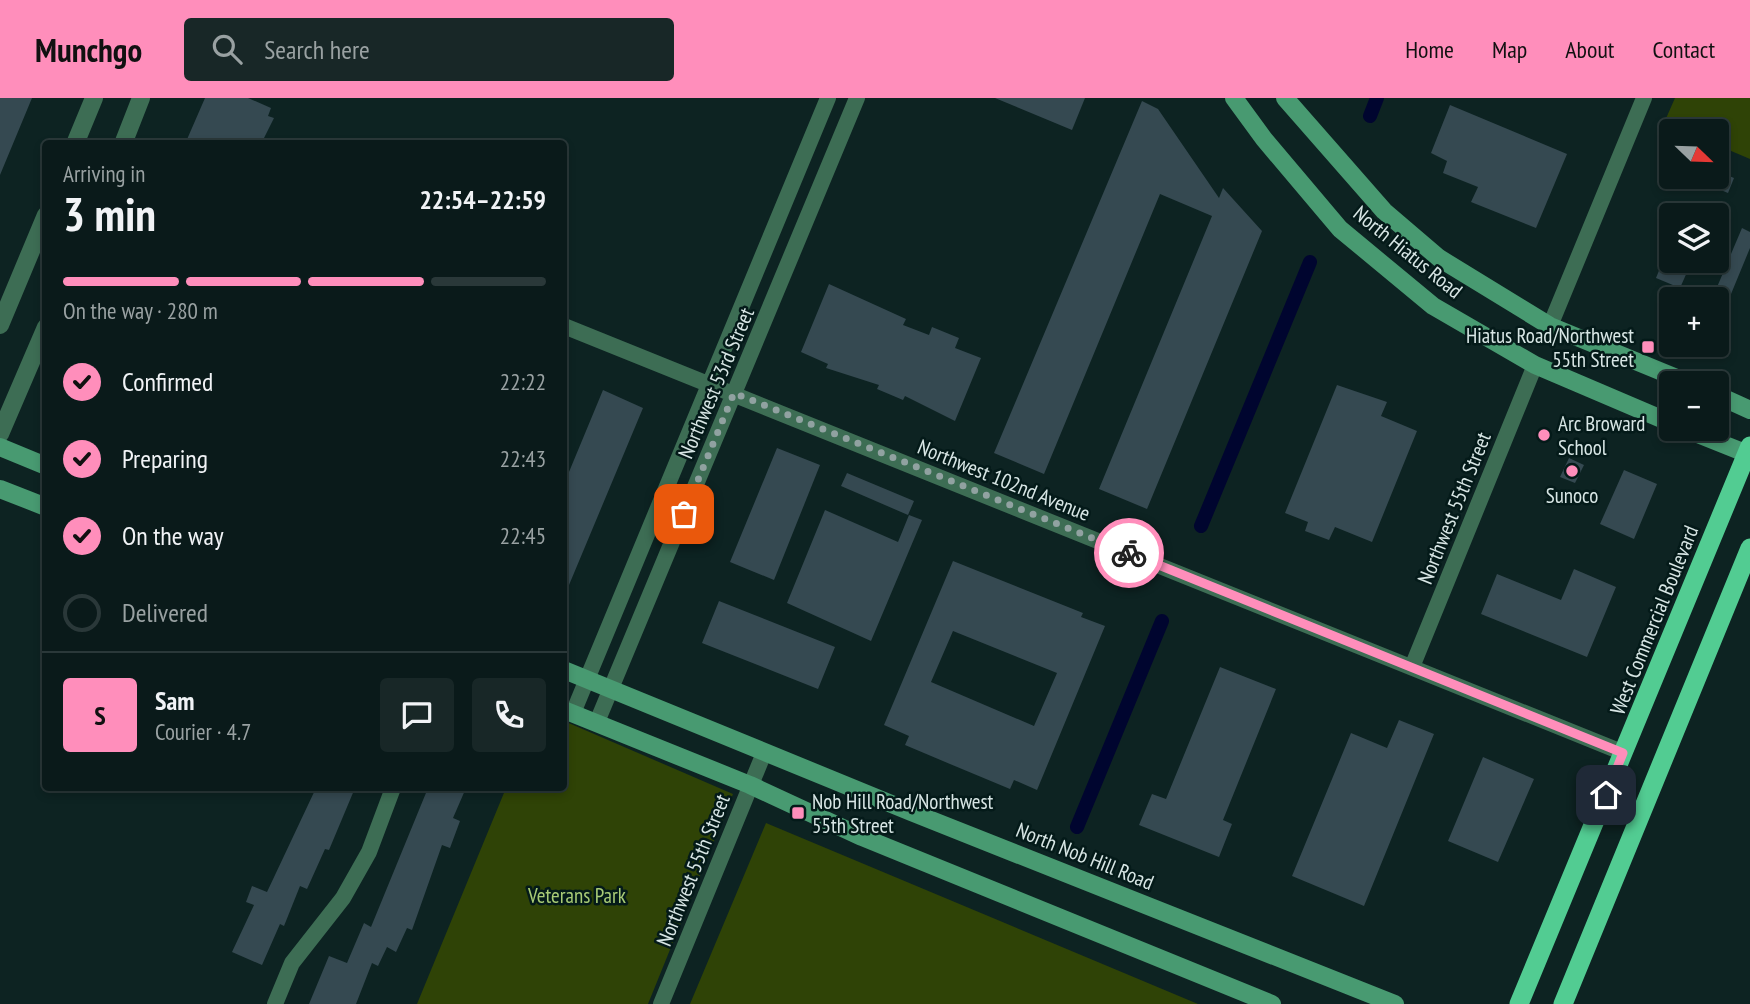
<!DOCTYPE html>
<html lang="en">
<head>
<meta charset="utf-8">
<style>
	body { margin:0; font-family:"PT Sans Narrow",sans-serif; background:#182727; color:#f1f3f6; height:100vh; display:flex; flex-direction:column; font-size:26px; white-space:nowrap }
	* { box-sizing:border-box; margin:0 }
	p { font-size:23px; color:#99a1a2 }
	.icon { flex:none; width:38px; height:38px; fill:none; stroke:currentColor; stroke-width:2; stroke-linecap:round; stroke-linejoin:round }
	.map { position:relative; flex:1; overflow:hidden }
	.sheet { position:absolute; left:42px; top:42px; width:525px; height:651px; display:flex; flex-direction:column; background:#0a1a1a; border-radius:7px; box-shadow:0 4px 10px #0003,0 0 0 2px #2a3839 }
	.sheet>* { flex:none }
	.needle { width:46px; rotate:113deg }
	.controls { position:absolute; left:1659px; top:21px; display:grid; gap:14px }
	.controls a { display:grid; place-items:center; width:70px; height:70px; border-radius:7px; background:#0a1a1a; box-shadow:0 4px 10px #0003,0 0 0 2px #2a3839; font-size:35px }
	.pin { position:absolute; display:grid; place-items:center; width:60px; height:60px; color:#fff; margin:-30px; border-radius:14px; box-shadow:0 4px 10px #0006 }
	.courier { position:absolute; display:grid; place-items:center; width:70px; height:70px; margin:-35px; border:5px solid #ff8ebb; border-radius:50%; background:#fff; color:#222; box-shadow:0 2px 9px #0007 }
	.summary em { font-style:normal; font-weight:800 }
	.summary div { display:flex; flex-direction:column-reverse }
	.summary { display:flex; align-items:center; justify-content:space-between; height:119px; padding:0 21px }
	h1 { font-size:46px; font-weight:800; line-height:52px }
	.bar { display:grid; grid-template-columns:repeat(4,1fr); gap:10px 7px; align-content:center; height:84px; padding:0 21px }
	.bar i { height:9px; border-radius:5px; background:#2a3839 }
	.bar .selected { background:#ff8ebb }
	.bar p { grid-column:span 4 }
	.line { display:flex; align-items:center; gap:18px; padding:0 21px; border-top:2px solid #2a3839 }
	.line div { flex:1 }
	.round { display:grid; place-items:center; flex:none; width:74px; height:74px; border-radius:7px; background:#182727 }
	ol { padding:0 21px; list-style:none }
	li { display:flex; align-items:center; gap:21px; height:77px }
	li p { margin-inline-start:auto }
	li .icon { padding:7px; border-radius:50%; background:#ff8ebb; color:#111; stroke-width:4 }
	li:last-child { color:#99a1a2 }
	li i { width:38px; height:38px; border:4px solid #2a3839; border-radius:50% }
	header { display:flex; align-items:center; gap:42px; box-sizing:border-box; height:98px; padding:0 35px; background:#ff8ebb; color:#111 }
	header strong { font-size:33px }
	nav { display:flex; gap:38px; margin-inline-start:auto; font-size:24px }
	.search { width:490px; height:63px; background:#182727; display:flex; align-items:center; gap:18px; box-sizing:border-box; padding:0 24px; border-radius:7px; color:#99a1a2; font-size:26px }
	.map>svg:first-child { display:block }
	.green { fill:#2f4306 }
	.lines { fill:none; stroke-linecap:round; stroke-linejoin:round }
	.canal { stroke:#00052f; stroke-width:14 }
	.building { fill:#354951; fill-rule:evenodd }
	.minor { stroke:#3d6d54; stroke-width:16 }
	.tertiary { stroke:#3d6d54; stroke-width:18 }
	.secondary { stroke:#489a71; stroke-width:18 }
	.trunk { stroke:#52cc92; stroke-width:19 }
	.done { stroke:#91a2a1; stroke-width:7; stroke-dasharray:0 12.6 }
	.route { stroke:#ff8ebb; stroke-width:9 }
	.poi-dot { fill:#ff8ebb; stroke:#041a19; stroke-width:2.5 }
	.labels { text-anchor:middle; dominant-baseline:central; stroke-width:5; stroke-linejoin:round; paint-order:stroke }
	.street-label { font-size:21px; fill:#d8e6e5; stroke:#041a19 }
	.poi-label { font-size:21px; fill:#d8e6e5; stroke:#041a19; text-anchor:start }
	.park-label { font-size:21px; fill:#a9cc76; stroke:#041a19 }
</style>
</head>
<body>
<header>
<strong>Munchgo</strong>
<div class="search"><svg class="icon" aria-label="search" viewBox="0 0 24 24"><circle cx="10" cy="10" r="6"/><path d="M15 15l6 6"/></svg>Search here</div>
<nav><a>Home</a><a>Map</a><a>About</a><a>Contact</a></nav>
</header>
<div class="map">
<svg width="1750" height="906" viewBox="0 0 1750 906">
	<rect width="100%" height="100%" fill="#0d2322"/>
	<path class="green" d="M1675,0H1750V61L1717,47V33H1684L1664,25Z
		M564,623L733,696L648,906H417L506,690H564Z
		M766,725L1198,906H690Z"/>
	<g class="lines">
		<path class="canal" d="M1370,18L1377,0
			M1201,428L1310,164
			M1077,729L1162,523"/>
	</g>
	<path class="building" d="M0,0H32L0,77Z
		M205,0H248L271,10L268,18L274,20L261,46H185Z
		M995,0H1085L1072,32Z
		M1142,3L1158,11L1219,100L1223,90L1262,133L1147,411L1099,391L1212,118L1160,96L1044,376L994,355Z
		M1450,7L1567,56L1536,130L1471,104L1478,89L1443,75L1447,63L1431,55Z
		M1717,73L1734,80L1728,95L1690,79H1717Z
		M1742,130L1750,134V150L1717,230V201H1712Z
		M1671,143V163H1692L1680,190L1656,180Z
		M829,186L906,221L903,227L929,237L932,229L959,240L955,250L981,260L955,323L905,298L903,302L877,291L879,287L826,270L828,266L801,254Z
		M1337,287L1387,304L1381,318L1417,333L1372,444L1335,429L1329,442L1305,433L1308,424L1285,415Z
		M603,292L643,310L564,499V386Z
		M777,350L820,367L774,482L730,464Z
		M1569,360L1584,367L1575,385L1560,379Z
		M1624,372L1657,386L1634,441L1600,426Z
		M847,375L914,403L908,417L841,388Z
		M825,412L898,444L909,417L922,422L871,543L787,505Z
		M953,463L1083,515L1081,519L1105,528L1037,692L1014,682L1010,691L950,666L905,647L909,638L884,627ZM953,533L1057,575L1034,628L931,584Z
		M1574,471L1616,489L1587,559L1481,516L1497,476L1561,502Z
		M719,503L835,549L818,591L702,545Z
		M1220,569L1276,591L1223,722L1232,726L1219,759L1139,727L1152,696L1166,701Z
		M1399,622L1434,636L1364,808L1292,778L1351,635L1387,650Z
		M1483,659L1534,681L1498,764L1448,743Z
		M316,690H355L329,752L325,751L307,791L300,788L284,828L280,826L262,867L232,854L254,807L246,804L252,788L267,794Z
		M428,690H466L453,720L460,723L450,750L442,747L412,832L407,830L396,854L387,849L378,868L372,865L356,906H309L329,858L347,865L364,825L371,829Z"/>
	<g class="lines">
		<path class="minor" d="M564,228L1624,655
			M1550,228L1644,0
			M1412,569L1535,267
			M573,615L828,0
			M597,624L857,0
			M275,906L292,865L343,800L369,754L393,690
			M661,906L764,655"/>
		<path class="tertiary" d="M75,46L94,0
			M123,46L141,0
			M0,227L46,117
			M0,336L46,229"/>
		<path class="secondary" d="M1234,0L1264,41L1340,131L1433,208L1535,267L1671,325
			M1285,0L1384,113L1439,160L1550,228L1689,285
			M1717,297L1750,312
			M1685,331L1750,357
			M0,349L46,368
			M0,391L46,409
			M564,572L911,714L1395,906
			M564,612L750,687L862,739L1272,906"/>
		<path class="trunk" d="M1519,906L1750,348
			M1563,906L1750,450"/>
	</g>
	<g class="lines">
		<path class="done" d="M684,416L734,295L1129,455"/>
		<path class="route" d="M1129,455L1623,655L1606,697"/>
	</g>
	<g class="poi-dot">
		<rect x="1641" y="242" width="14" height="14" rx="3.5"/>
		<circle cx="1544" cy="337" r="7"/>
		<circle cx="1572" cy="373" r="7"/>
		<rect x="791" y="708" width="14" height="14" rx="3.5"/>
	</g>
	<g class="labels">
		<g class="street-label">
			<text transform="translate(1408 154) rotate(39)">North Hiatus Road</text>
			<text transform="translate(716 285) rotate(-67)">Northwest 53rd Street</text>
			<text transform="translate(1004 382) rotate(22)">Northwest 102nd Avenue</text>
			<text transform="translate(1454 410) rotate(-68)">Northwest 55th Street</text>
			<text transform="translate(1654 522) rotate(-68)">West Commercial Boulevard</text>
			<text transform="translate(1085 758) rotate(22)">North Nob Hill Road</text>
			<text transform="translate(693 772) rotate(-68)">Northwest 55th Street</text>
		</g>
		<g class="poi-label">
			<text x="1634" y="237" text-anchor="end">Hiatus Road/Northwest<tspan x="1634" dy="24">55th Street</tspan></text>
			<text x="1558" y="325">Arc Broward<tspan x="1558" dy="24">School</tspan></text>
			<text x="1572" y="397" text-anchor="middle">Sunoco</text>
			<text x="812" y="703">Nob Hill Road/Northwest<tspan x="812" dy="24">55th Street</tspan></text>
		</g>
		<g class="park-label">
			<text x="577" y="797">Veterans Park</text>
		</g>
	</g>
</svg>
<div class="controls">
<a><svg class="needle" viewBox="-14 -14 28 28"><path d="M0-13l5 13h-10z" fill="#e53935"/><path d="M0 13l5-13h-10z" fill="#99a1a2"/></svg></a>
<a><svg class="icon" aria-label="layers" viewBox="0 0 24 24"><path d="M12 4l9 5-9 5-9-5zM3 14l9 5 9-5"/></svg></a>
<a>+</a>
<a>−</a>
</div>
<div class="pin" style="left:684px;top:416px;background:#ea580c"><svg class="icon" aria-label="bag" viewBox="0 0 24 24"><path d="M5 8h14l-1 12H6zM9 8a3 3 0 0 1 6 0"/></svg></div>
<div class="pin" style="left:1606px;top:697px;background:#1f2937"><svg class="icon" aria-label="home" viewBox="0 0 24 24"><path d="M3 11l9-7 9 7M6 9v11h12V9"/></svg></div>
<div class="courier" style="left:1129px;top:455px"><svg class="icon" aria-label="bike" viewBox="0 0 24 24"><circle cx="6" cy="16" r="4"/><circle cx="18" cy="16" r="4"/><path d="M6 16l4-8h5l3 8M10 8l3 8H6M13 5h3"/></svg></div>
<section class="sheet">
<div class="summary"><div><h1>3 min</h1><p>Arriving in</p></div><em>22:54–22:59</em></div>
<div class="bar"><i class="selected"></i><i class="selected"></i><i class="selected"></i><i></i><p>On the way · 280 m</p></div>
<ol>
<li><svg class="icon" aria-label="check" viewBox="0 0 24 24"><path d="M5 12l5 5 9-10"/></svg>Confirmed<p>22:22</p></li>
<li><svg class="icon" aria-label="check" viewBox="0 0 24 24"><path d="M5 12l5 5 9-10"/></svg>Preparing<p>22:43</p></li>
<li><svg class="icon" aria-label="check" viewBox="0 0 24 24"><path d="M5 12l5 5 9-10"/></svg>On the way<p>22:45</p></li>
<li><i></i>Delivered</li>
</ol>
<div class="line" style="height:126px"><b class="round" style="background:#ff8ebb;color:#111">S</b><div><b>Sam</b><p>Courier · 4.7</p></div><a class="round"><svg class="icon" aria-label="chat" viewBox="0 0 24 24"><path d="M4 5h16v11H9l-5 4z"/></svg></a><a class="round"><svg class="icon" aria-label="phone" viewBox="0 0 24 24"><path d="M5 4h4l2 5-3 2q2 4 5 5l2-3 5 2v4C11 20 4 13 5 4z"/></svg></a></div>
</section>
</div>
</body>
</html>
